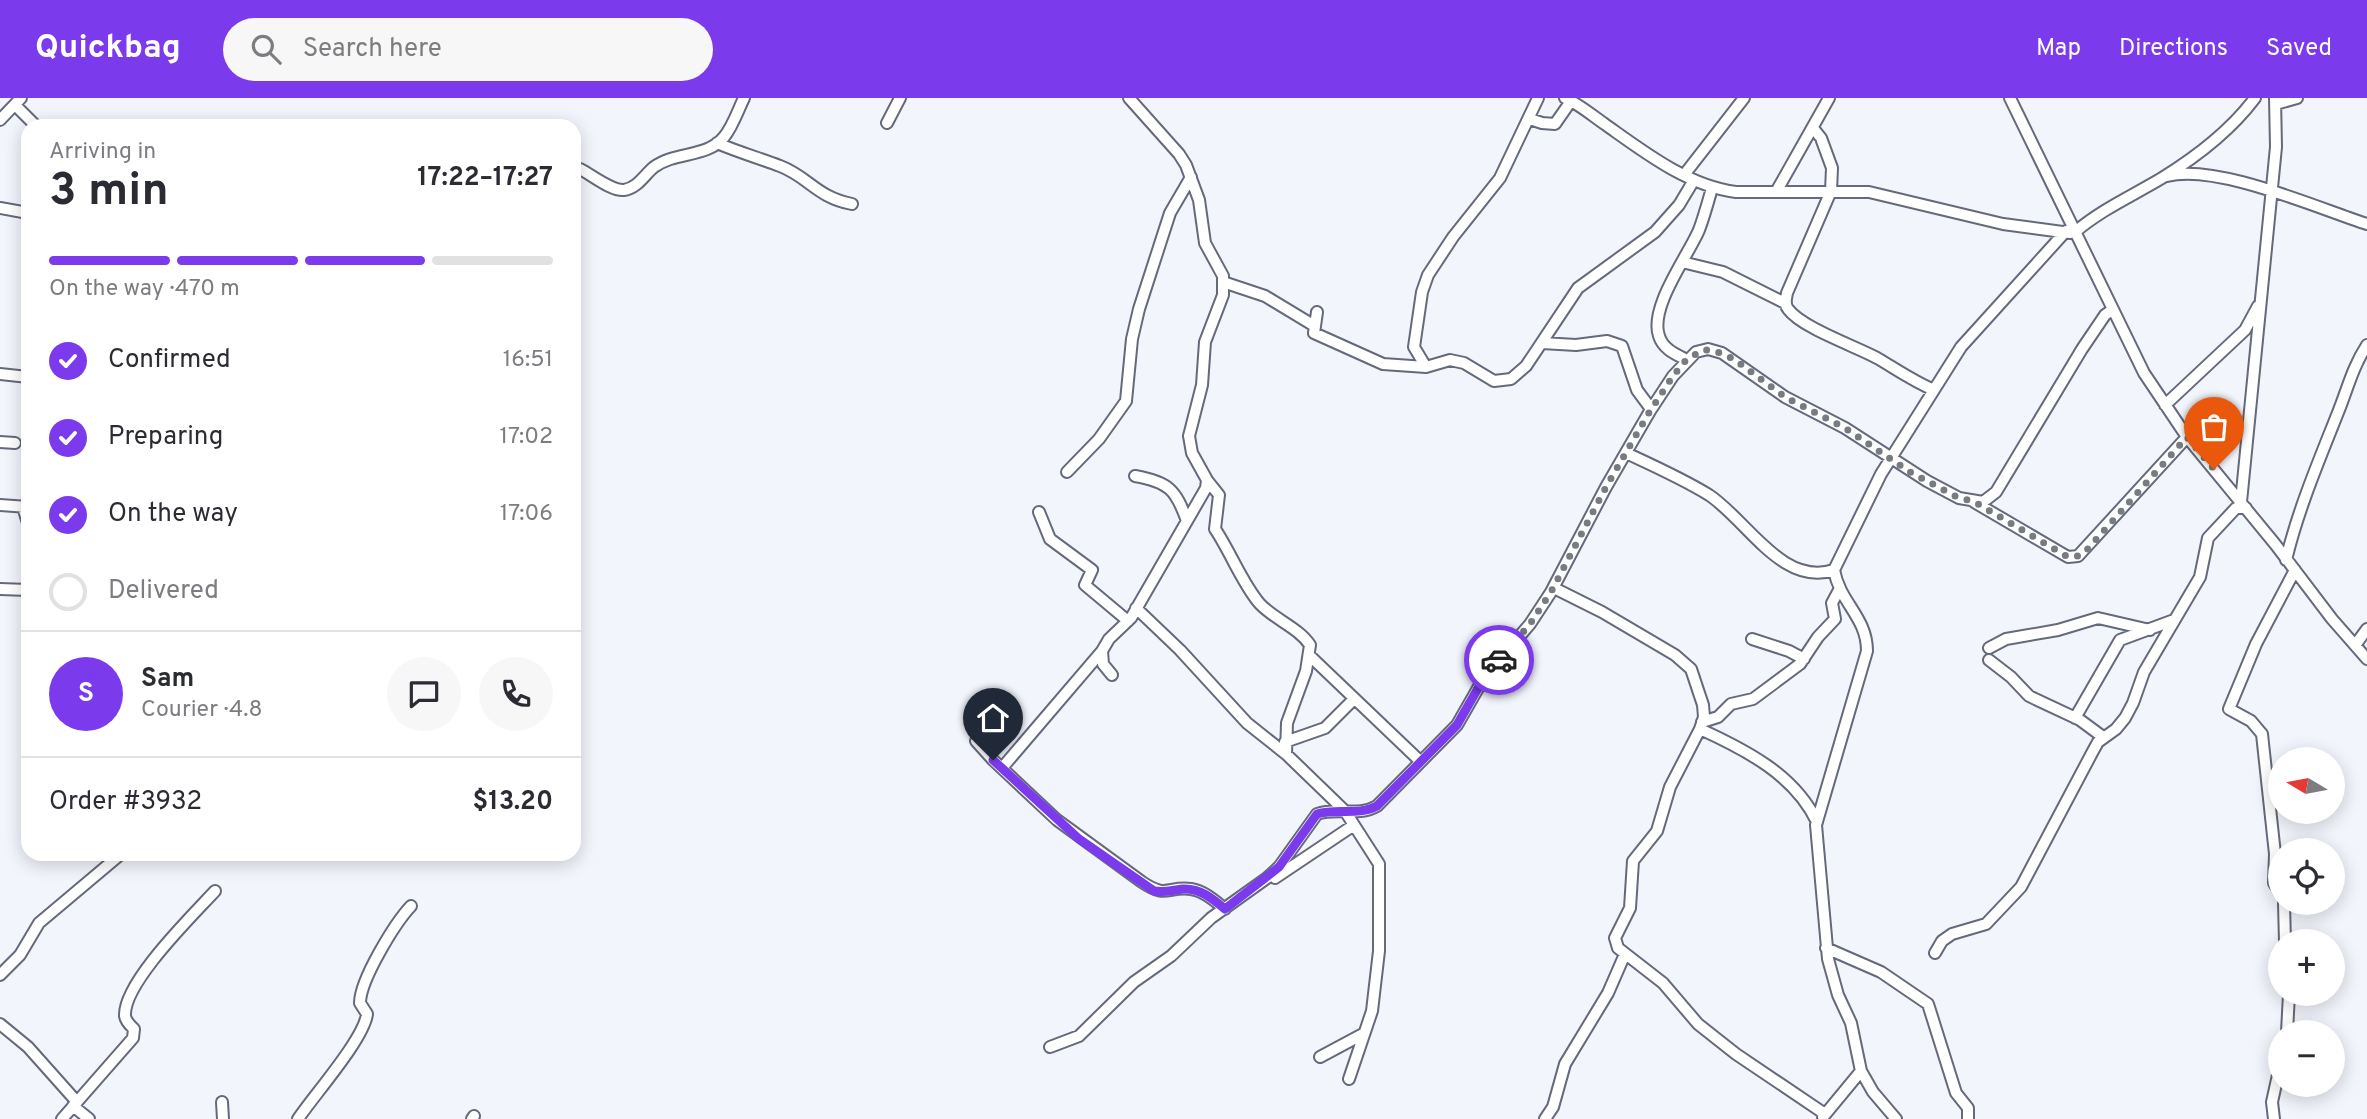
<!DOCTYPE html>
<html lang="en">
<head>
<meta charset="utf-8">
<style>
	body { margin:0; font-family:Overpass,sans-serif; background:#f7f7f7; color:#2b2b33; height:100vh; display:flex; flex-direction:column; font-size:26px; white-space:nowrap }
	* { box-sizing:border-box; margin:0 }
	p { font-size:23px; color:#7c7c81 }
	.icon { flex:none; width:38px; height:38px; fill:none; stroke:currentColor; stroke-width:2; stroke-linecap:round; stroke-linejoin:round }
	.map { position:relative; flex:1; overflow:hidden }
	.panel { position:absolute; left:21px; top:21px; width:560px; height:742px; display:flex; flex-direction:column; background:#fff; border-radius:21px; box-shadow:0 4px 18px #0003 }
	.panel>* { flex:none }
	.needle { width:46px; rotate:280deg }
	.controls { position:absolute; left:2268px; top:649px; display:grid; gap:14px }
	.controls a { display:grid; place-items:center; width:77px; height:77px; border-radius:50%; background:#fff; box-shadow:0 4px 18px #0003; font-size:35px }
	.pin { position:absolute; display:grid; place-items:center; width:60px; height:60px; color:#fff; margin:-72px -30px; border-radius:50% 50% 50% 0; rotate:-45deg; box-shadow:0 0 7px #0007 }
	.pin .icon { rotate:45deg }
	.courier { position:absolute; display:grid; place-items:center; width:70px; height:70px; margin:-35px; border:5px solid #7c3aed; border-radius:50%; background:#fff; color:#222; box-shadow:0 2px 9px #0007 }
	.summary em { font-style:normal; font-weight:700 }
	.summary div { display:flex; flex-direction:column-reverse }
	.summary { display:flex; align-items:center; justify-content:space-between; height:119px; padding:0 28px }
	h1 { font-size:46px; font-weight:700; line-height:52px }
	.bar { display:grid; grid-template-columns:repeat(4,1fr); gap:10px 7px; align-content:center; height:84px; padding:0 28px }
	.bar i { height:9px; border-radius:5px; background:#e1e1e2 }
	.bar .current { background:#7c3aed }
	.bar p { grid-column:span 4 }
	.line { display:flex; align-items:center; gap:18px; padding:0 28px; border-top:2px solid #e1e1e2 }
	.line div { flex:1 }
	.round { display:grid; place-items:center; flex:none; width:74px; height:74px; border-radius:37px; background:#f7f7f7 }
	ol { padding:0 28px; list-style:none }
	li { display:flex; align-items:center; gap:21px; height:77px }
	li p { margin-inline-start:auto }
	li .icon { padding:7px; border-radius:50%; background:#7c3aed; color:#fff; stroke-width:4 }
	li:last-child { color:#7c7c81 }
	li i { width:38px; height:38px; border:4px solid #e1e1e2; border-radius:50% }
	header { display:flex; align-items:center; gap:42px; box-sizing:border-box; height:98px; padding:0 35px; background:#7c3aed; color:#fff }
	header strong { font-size:33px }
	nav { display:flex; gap:38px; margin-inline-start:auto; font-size:24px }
	.search { width:490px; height:63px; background:#f7f7f7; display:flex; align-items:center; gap:18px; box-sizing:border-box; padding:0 24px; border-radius:38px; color:#7c7c81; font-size:26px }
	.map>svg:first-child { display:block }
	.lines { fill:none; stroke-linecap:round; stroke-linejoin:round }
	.minor-casing { stroke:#64697b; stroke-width:14 }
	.minor { stroke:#fff; stroke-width:10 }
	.done { stroke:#797b83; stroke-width:7; stroke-dasharray:0 12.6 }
	.route { stroke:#7c3aed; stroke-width:9 }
</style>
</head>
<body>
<header>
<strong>Quickbag</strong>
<div class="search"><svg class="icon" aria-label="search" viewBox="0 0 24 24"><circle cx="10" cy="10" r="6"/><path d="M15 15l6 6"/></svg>Search here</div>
<nav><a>Map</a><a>Directions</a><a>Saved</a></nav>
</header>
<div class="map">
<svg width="2367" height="1021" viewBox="0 0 2367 1021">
	<rect width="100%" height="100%" fill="#f3f5fd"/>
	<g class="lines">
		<defs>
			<path id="minor" d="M1565,0C1579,6 1593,18 1606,27C1644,54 1688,88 1736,94H1869L2003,126L2070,135
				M2010,0L2144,275L2187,339L2275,446L2332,521L2367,561
				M2276,6L2297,0
				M15,7L36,28
				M1530,21L1542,25L1555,26L1571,3
				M0,22L21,0
				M887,25L900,0
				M1813,30L1821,40L1832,70L1831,93L1787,195C1786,201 1784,206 1788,211C1802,230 1855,248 1877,260C1896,271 1913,283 1934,292
				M717,45C738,54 759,60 780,68C809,79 816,99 852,106
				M580,71C592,77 611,93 624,92C638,90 645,76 654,69C676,53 707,60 724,39C733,28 738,12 744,0
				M1684,77L1744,0
				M2167,78C2216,65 2317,110 2367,126
				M1776,94L1829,0
				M0,110L28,115
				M2075,134C2102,111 2132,98 2162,80C2196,59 2231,32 2255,0
				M1682,164L1723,174L1785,205
				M1223,184L1265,198L1313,227
				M1317,214L1314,235L1383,266L1426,269L1450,262L1464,265L1494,283L1511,281L1526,268L1578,190L1655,134L1679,107L1694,82
				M1542,245L1576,247L1607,243L1622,248L1637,292L1651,311
				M1687,262C1675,256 1663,251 1659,238C1649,209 1688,158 1699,132C1704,119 1708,104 1712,90
				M1426,269L1414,249L1422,194L1428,177L1453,139L1500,80L1538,0
				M0,276L28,279
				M2165,307L2245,232L2258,208
				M0,344L15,345
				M1626,355C1654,368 1683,381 1709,397C1747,422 1782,489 1834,472
				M1067,374L1099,341L1126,303L1132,241L1139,211L1170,115L1191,79
				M1135,378C1169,384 1176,392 1187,423
				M1207,382L1219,397L1215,431C1230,453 1243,487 1260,506C1274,521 1299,530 1310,547L1306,573L1287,625L1286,656
				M1974,404L2068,459L2078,458L2187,339
				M2241,404L2276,49L2275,0
				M0,407L28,409
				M23,409L28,425
				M1039,414L1050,441L1092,472L1085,487L1128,523
				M2286,462C2298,412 2318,365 2337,317C2347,293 2352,270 2367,247
				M1554,490L1602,514L1675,557L1691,571L1703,607L1704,619L1700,631L1670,689L1657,733L1633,763L1630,810L1615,840L1618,850L1663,885L1698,926L1736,956L1825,1016
				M0,491L28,492
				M1136,510L1180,552L1247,625L1286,656L1345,713L1379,766V853L1372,913L1349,981
				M1752,541L1789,553L1804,561
				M2356,546L2367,531
				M1989,550L2006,541L2058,532L2098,520L2150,532
				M1310,558L1420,663
				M1989,562L2011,579L2029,598L2080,622L2103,639
				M1112,577L1103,566L1102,553L1109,541L1131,520L1206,390L1207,382L1192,355L1189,338L1202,287L1205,244L1223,197V178L1205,145L1199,102L1186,67L1179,56L1129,0
				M2075,620L2120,542L2174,522
				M1702,624L1718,619L1731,606L1753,601L1800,566L1818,539L1835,521L1832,505L1839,492
				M1700,631C1746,652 1795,677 1817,724
				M976,643L993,662L1057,722L1142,784C1167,801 1167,788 1191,791C1204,793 1215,803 1225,811
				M1285,644L1325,630L1354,601
				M1002,670L1102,553
				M1275,780L1354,727
				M2280,795L2274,785L2275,756L2262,636L2251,623L2229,611L2256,546L2295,472
				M2284,805L2285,844
				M1826,850L1881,874L1928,906L1956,995L1968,1010V1021
				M1935,855L1942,843L1952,836L1986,826L2021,789L2093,653L2098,644L2116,631L2125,620L2133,605L2144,574L2200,479L2208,440L2236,410H2246
				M0,877L20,857L39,825L121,756
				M0,926L28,949L77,1004
				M2287,934L2289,896
				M1050,949L1079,938L1134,884L1171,858L1211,820L1267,780L1279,769L1317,716C1337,709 1358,719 1377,708L1457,627L1485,578L1530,526L1551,494L1606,389L1650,313L1673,278L1696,254L1708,251L1722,255L1785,299L1845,330L1927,383L1959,400L1983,404L1996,394L2082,251L2105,217L2112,212
				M1320,959L1363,936
				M222,1004L223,1021
				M73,1008L89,1021
				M1823,1019L1861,973
				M62,1021L133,940L134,931C130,927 126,924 125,918C123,885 193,817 215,793
				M298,1021C314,997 364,941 367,916L360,905C360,882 395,825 411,808
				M472,1021L474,1018
				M1545,1021L1553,1009L1565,966L1608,895L1625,856
				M1896,1021L1873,994L1861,973L1851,925L1838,897L1828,861L1816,727L1867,553C1867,519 1840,505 1834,472L1881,376L1961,249L2066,133
				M2274,1021L2272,1004L2280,968"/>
		</defs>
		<use href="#minor" class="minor-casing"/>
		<use href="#minor" class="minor"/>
	</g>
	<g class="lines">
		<path class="done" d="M1499,562L1530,526L1551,494L1606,389L1650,313L1673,278L1686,262L1703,252H1713L1734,261L1785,299L1845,330L1910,374L1959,400L1973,403L2068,459L2078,458L2085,454L2187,339L2214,371"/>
		<path class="route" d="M993,662L1079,741L1154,793C1165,795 1173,792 1183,791C1200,790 1213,801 1225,811L1279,769L1317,716C1337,710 1358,718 1377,708L1457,627L1485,578L1499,562"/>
	</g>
</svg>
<div class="controls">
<a><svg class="needle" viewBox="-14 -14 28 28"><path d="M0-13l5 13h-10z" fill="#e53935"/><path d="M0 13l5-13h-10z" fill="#7c7c81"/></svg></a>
<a><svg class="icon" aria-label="locate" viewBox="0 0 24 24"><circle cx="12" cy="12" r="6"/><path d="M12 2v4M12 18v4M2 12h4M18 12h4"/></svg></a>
<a>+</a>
<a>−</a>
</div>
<div class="pin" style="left:2214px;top:371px;background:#ea580c"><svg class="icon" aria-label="bag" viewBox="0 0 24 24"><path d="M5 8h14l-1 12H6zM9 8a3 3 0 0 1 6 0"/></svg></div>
<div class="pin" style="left:993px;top:662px;background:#1f2937"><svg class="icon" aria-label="home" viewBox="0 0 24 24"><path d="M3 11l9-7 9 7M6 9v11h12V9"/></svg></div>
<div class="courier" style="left:1499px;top:562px"><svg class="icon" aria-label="car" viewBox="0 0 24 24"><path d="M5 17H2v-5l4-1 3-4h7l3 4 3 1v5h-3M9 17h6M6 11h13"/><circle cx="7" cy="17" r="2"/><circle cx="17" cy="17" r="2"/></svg></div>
<section class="panel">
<div class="summary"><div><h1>3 min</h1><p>Arriving in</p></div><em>17:22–17:27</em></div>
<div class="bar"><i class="current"></i><i class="current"></i><i class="current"></i><i></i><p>On the way · 470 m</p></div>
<ol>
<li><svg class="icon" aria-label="check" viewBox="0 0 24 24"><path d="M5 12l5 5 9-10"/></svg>Confirmed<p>16:51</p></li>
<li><svg class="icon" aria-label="check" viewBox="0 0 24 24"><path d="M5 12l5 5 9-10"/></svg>Preparing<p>17:02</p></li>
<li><svg class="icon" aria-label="check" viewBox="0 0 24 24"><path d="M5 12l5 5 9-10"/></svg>On the way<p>17:06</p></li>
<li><i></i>Delivered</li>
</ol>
<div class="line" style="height:126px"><b class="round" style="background:#7c3aed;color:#fff">S</b><div><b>Sam</b><p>Courier · 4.8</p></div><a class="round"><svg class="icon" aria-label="chat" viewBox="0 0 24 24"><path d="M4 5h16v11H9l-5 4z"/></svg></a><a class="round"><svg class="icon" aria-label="phone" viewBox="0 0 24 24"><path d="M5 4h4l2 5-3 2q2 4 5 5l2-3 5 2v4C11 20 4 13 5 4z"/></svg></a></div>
<div class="line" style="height:91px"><div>Order #3932</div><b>$13.20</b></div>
</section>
</div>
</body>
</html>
